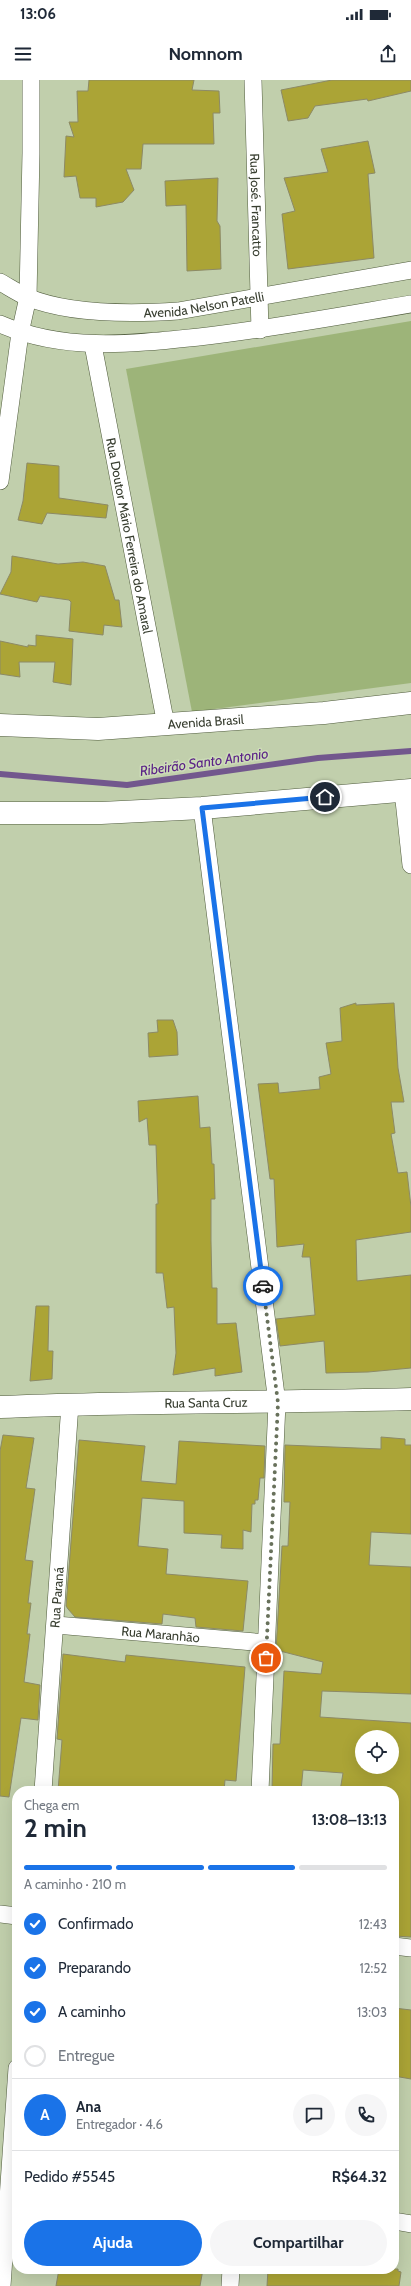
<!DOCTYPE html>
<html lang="pt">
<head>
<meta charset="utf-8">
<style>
	body { margin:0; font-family:Cabin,sans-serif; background:#f6f6f7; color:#1f2937; height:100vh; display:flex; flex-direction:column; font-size:15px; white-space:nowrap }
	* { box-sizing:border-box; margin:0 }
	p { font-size:13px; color:#747a83 }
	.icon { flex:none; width:22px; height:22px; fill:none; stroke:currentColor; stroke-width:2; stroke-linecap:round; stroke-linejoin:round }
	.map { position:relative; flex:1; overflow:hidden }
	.details { position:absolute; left:12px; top:1706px; width:387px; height:488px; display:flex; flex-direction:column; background:#fff; border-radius:16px; box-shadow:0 4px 16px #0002 }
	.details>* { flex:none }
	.fabs { position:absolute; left:355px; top:1650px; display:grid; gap:8px }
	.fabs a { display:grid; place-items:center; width:44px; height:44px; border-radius:50%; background:#fff; box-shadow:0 4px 16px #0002; font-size:20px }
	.pin { position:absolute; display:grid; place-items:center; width:34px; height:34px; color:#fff; margin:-17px; border:2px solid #fff; border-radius:50%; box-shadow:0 1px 4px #0007 }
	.courier { position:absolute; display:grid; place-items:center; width:40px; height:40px; margin:-20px; border:3px solid #1a73e8; border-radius:50%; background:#fff; color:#222; box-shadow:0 1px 5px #0007 }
	.summary em { font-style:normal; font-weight:700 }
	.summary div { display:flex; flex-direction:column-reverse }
	.summary { display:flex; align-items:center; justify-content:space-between; height:68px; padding:0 12px }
	h1 { font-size:26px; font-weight:700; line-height:30px }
	.bar { display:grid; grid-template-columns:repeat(4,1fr); gap:6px 4px; align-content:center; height:48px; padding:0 12px }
	.bar i { height:5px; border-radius:3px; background:#e0e1e3 }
	.bar .selected { background:#1a73e8 }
	.bar p { grid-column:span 4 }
	.line { display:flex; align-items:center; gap:10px; padding:0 12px; border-top:1px solid #e0e1e3 }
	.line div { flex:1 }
	.round { display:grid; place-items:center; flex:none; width:42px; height:42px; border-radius:21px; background:#f6f6f7 }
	ol { padding:0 12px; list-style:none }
	li { display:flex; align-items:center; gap:12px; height:44px }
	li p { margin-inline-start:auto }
	li .icon { padding:4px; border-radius:50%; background:#1a73e8; color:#fff; stroke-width:4 }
	li:last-child { color:#747a83 }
	li i { width:22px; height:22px; border:2px solid #e0e1e3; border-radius:50% }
	.action { display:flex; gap:8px; margin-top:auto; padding:8px 12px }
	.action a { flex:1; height:46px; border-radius:24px; background:#1a73e8; color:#fff; font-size:16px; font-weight:700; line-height:46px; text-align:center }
	.action a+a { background:#f6f6f7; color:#1f2937 }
	.status { display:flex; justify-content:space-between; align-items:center; height:28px; padding:0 20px; background:#fff; direction:ltr }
	.status svg { height:11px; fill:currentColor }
	header { display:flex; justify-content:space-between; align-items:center; height:52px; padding:0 12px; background:#fff; font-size:18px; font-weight:700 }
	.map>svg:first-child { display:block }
	.green { fill:#9db479 }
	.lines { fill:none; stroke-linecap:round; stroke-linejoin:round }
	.stream { stroke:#72578d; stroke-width:6 }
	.building { fill:#aba436; stroke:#8c8a66; fill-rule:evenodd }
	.minor-casing { stroke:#505c3d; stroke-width:18 }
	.tertiary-casing { stroke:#505c3d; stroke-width:23 }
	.secondary-casing { stroke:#505c3d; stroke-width:23 }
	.minor { stroke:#fff; stroke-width:17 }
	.tertiary { stroke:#fff; stroke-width:22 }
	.secondary { stroke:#fff; stroke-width:22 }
	.done { stroke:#68715b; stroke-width:4; stroke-dasharray:0 7.2 }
	.route { stroke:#1a73e8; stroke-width:5 }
	.labels { text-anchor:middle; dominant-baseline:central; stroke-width:3; stroke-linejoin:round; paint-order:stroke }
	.street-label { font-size:13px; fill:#383e30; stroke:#cddcb8 }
	.water-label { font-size:14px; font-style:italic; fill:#5b2287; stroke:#cddcb8 }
</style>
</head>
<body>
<div class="status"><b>13:06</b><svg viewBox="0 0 49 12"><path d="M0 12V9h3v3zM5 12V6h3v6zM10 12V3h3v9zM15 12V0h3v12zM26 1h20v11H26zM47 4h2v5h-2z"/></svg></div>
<header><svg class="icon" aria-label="menu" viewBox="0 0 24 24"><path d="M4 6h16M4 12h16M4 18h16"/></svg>Nomnom<svg class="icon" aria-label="share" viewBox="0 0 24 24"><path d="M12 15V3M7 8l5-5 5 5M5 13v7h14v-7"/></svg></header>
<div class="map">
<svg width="411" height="2206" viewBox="0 0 411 2206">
	<rect width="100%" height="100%" fill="#c1cfac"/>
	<path class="green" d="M411,241V603L192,632L126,289Z"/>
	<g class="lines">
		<path class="stream" d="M0,694L127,705L318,678L411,671"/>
	</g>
	<path class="building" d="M89,0H194L192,10L219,11L220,33H213L214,64H143L141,89H126L134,110L123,122L96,127V118H80L76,96L64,97L66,56L74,57L69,42H78L77,11H88Z
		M332,0H411V11L368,21L367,19L315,26L308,38L288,41L281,10Z
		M368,61L375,93L368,94L374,178L288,189L282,134L295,131L284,98L328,92L321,69Z
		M218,98L217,141L220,146L221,189L187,191L186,125L166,126L165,101Z
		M27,383L59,386V418L108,425L106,438L47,433L42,444L18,440L23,421Z
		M12,476L58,484L83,482L105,486L115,520H119L122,547L104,545L103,555L69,551L71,522L69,520L40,516L37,522L0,514L11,492Z
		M36,555L73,559L71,605L53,602L55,582H19L20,597L0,594V561L28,567V565L36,566Z
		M356,923V925L394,923L398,988L404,1022H391L395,1053L391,1054L398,1093L407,1092L411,1127V1152L356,1160L357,1201L411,1195V1288L368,1292L326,1293L324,1261L280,1266L276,1239L315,1235L310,1177H302L304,1164L277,1167L274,1099H270L258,1004L278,1003L279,1013L320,1009L319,997L331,994L326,963L342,961L340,928Z
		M157,940H173L177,952L178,975L149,977L148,953L158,952Z
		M198,1016L200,1048L210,1047L212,1084H214L215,1119H211V1161L212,1208H217V1244L236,1243L242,1292L215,1296V1288L173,1295L176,1273L174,1227L167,1228L163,1193H156V1124H158L156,1065H149L147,1038L139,1042L138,1021Z
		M36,1226H49L48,1271H53L52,1299L30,1301Z
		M3,1355L34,1358L26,1408L35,1409L25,1480L33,1481L28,1523H31L27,1554H30L24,1602L40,1605L38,1640L21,1638L9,1717L0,1716V1371Z
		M381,1357L405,1359V1365H411V1454L371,1452L369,1485L411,1487V1614L322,1611L320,1637L411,1643V1857L394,1856V1711H340L343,1693L303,1690L301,1711H272L273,1664H280L284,1591L321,1594L323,1582L276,1570L282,1466H288L290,1422H284L285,1365L381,1369ZM362,1657H392V1687H362Z
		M79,1360L145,1366L141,1401L176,1404L179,1361L265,1366L264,1398H260L258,1420H255V1424H252L251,1452L243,1450V1469L221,1468L222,1455L184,1453V1421L142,1418L138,1466L168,1469L166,1494L248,1501L243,1551L196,1547L195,1538L163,1534L162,1544L75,1537L68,1529L66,1526Z
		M63,1574L125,1582L126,1575L245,1587L236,1701L225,1700L224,1711H58L62,1660L57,1659Z
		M394,1928L411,1930V1999L394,1996Z
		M59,2189H114L134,2193L135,2189H203L200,2206H56Z
		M268,2189H398V2191L401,2192L399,2206H267Z"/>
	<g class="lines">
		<defs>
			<g id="minor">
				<path id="s1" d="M253,0L260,250"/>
				<path id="s2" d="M0,202C9,207 18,213 27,217C70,235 132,234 178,231L411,190"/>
				<path d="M0,244C64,272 132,264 199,257C270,249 340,236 411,224"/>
				<path id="s3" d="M93,265L166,645"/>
				<path d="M0,401L20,253L28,217L31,73V0"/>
				<path d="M403,711L411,785"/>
				<path d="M202,728L277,1323L260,1711"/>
				<path id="s4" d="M56,1545L266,1563"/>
				<path id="s5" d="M43,1711L70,1324"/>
				<path d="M0,1834L17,1836"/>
				<path d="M394,1866L411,1868"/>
				<path d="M394,2141L411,2144"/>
				<path d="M2,2206L17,1988"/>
				<path d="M230,2206L231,2189"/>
			</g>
			<g id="tertiary">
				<path id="s6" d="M0,1327C137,1321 274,1323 411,1319"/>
			</g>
			<g id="secondary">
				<path id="s7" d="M0,645L98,649L324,633L411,623"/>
				<path d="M0,733H101L202,728L411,710"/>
			</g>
		</defs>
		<use href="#minor" class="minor-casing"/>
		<use href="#tertiary" class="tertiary-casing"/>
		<use href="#secondary" class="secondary-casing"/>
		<use href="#minor" class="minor"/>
		<use href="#tertiary" class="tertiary"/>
		<use href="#secondary" class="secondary"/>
	</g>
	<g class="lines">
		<path class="done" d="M263,1206L278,1323L266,1578"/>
		<path class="route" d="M263,1206L202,728L325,717"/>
	</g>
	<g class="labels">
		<g class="street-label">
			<text stroke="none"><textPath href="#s1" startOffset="125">Rua José. Francatto</textPath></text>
			<text stroke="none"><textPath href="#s2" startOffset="210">Avenida Nelson Patelli</textPath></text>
			<text stroke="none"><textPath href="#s3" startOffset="194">Rua Doutor Mário Ferreira do Amaral</textPath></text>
			<text stroke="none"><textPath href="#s7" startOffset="206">Avenida Brasil</textPath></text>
			<text stroke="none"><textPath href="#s6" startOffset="206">Rua Santa Cruz</textPath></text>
			<text stroke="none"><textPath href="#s5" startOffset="194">Rua Paraná</textPath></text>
			<text stroke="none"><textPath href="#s4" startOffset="105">Rua Maranhão</textPath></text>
		</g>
		<g class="water-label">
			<text transform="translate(204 682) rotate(-8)">Ribeirão Santo Antonio</text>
		</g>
	</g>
</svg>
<div class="fabs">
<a><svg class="icon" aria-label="locate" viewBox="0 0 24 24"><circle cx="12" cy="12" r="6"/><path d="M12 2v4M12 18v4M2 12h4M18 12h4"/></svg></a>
</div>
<div class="pin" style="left:266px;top:1578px;background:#ea580c"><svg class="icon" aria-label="bag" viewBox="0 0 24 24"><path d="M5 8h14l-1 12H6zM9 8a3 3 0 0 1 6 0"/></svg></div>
<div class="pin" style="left:325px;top:717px;background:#1f2937"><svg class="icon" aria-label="home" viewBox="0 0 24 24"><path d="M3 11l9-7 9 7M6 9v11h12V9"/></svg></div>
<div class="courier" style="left:263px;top:1206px"><svg class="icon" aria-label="car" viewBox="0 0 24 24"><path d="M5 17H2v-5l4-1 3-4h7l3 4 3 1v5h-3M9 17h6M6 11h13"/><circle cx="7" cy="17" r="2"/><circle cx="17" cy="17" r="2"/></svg></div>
<section class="details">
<div class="summary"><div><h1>2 min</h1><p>Chega em</p></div><em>13:08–13:13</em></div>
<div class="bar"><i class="selected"></i><i class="selected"></i><i class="selected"></i><i></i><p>A caminho · 210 m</p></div>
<ol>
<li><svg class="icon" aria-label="check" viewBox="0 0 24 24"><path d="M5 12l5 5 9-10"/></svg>Confirmado<p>12:43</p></li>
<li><svg class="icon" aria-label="check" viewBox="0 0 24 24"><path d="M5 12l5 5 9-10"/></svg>Preparando<p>12:52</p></li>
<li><svg class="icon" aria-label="check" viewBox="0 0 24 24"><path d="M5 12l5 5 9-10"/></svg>A caminho<p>13:03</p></li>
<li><i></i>Entregue</li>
</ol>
<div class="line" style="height:72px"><b class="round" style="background:#1a73e8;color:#fff">A</b><div><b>Ana</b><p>Entregador · 4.6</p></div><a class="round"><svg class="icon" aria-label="chat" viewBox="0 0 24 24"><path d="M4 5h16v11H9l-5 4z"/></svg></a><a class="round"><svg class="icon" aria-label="phone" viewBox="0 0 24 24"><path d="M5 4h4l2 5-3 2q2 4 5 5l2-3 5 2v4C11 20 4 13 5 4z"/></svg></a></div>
<div class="line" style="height:52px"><div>Pedido #5545</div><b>R$64.32</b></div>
<div class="action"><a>Ajuda</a><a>Compartilhar</a></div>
</section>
</div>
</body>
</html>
